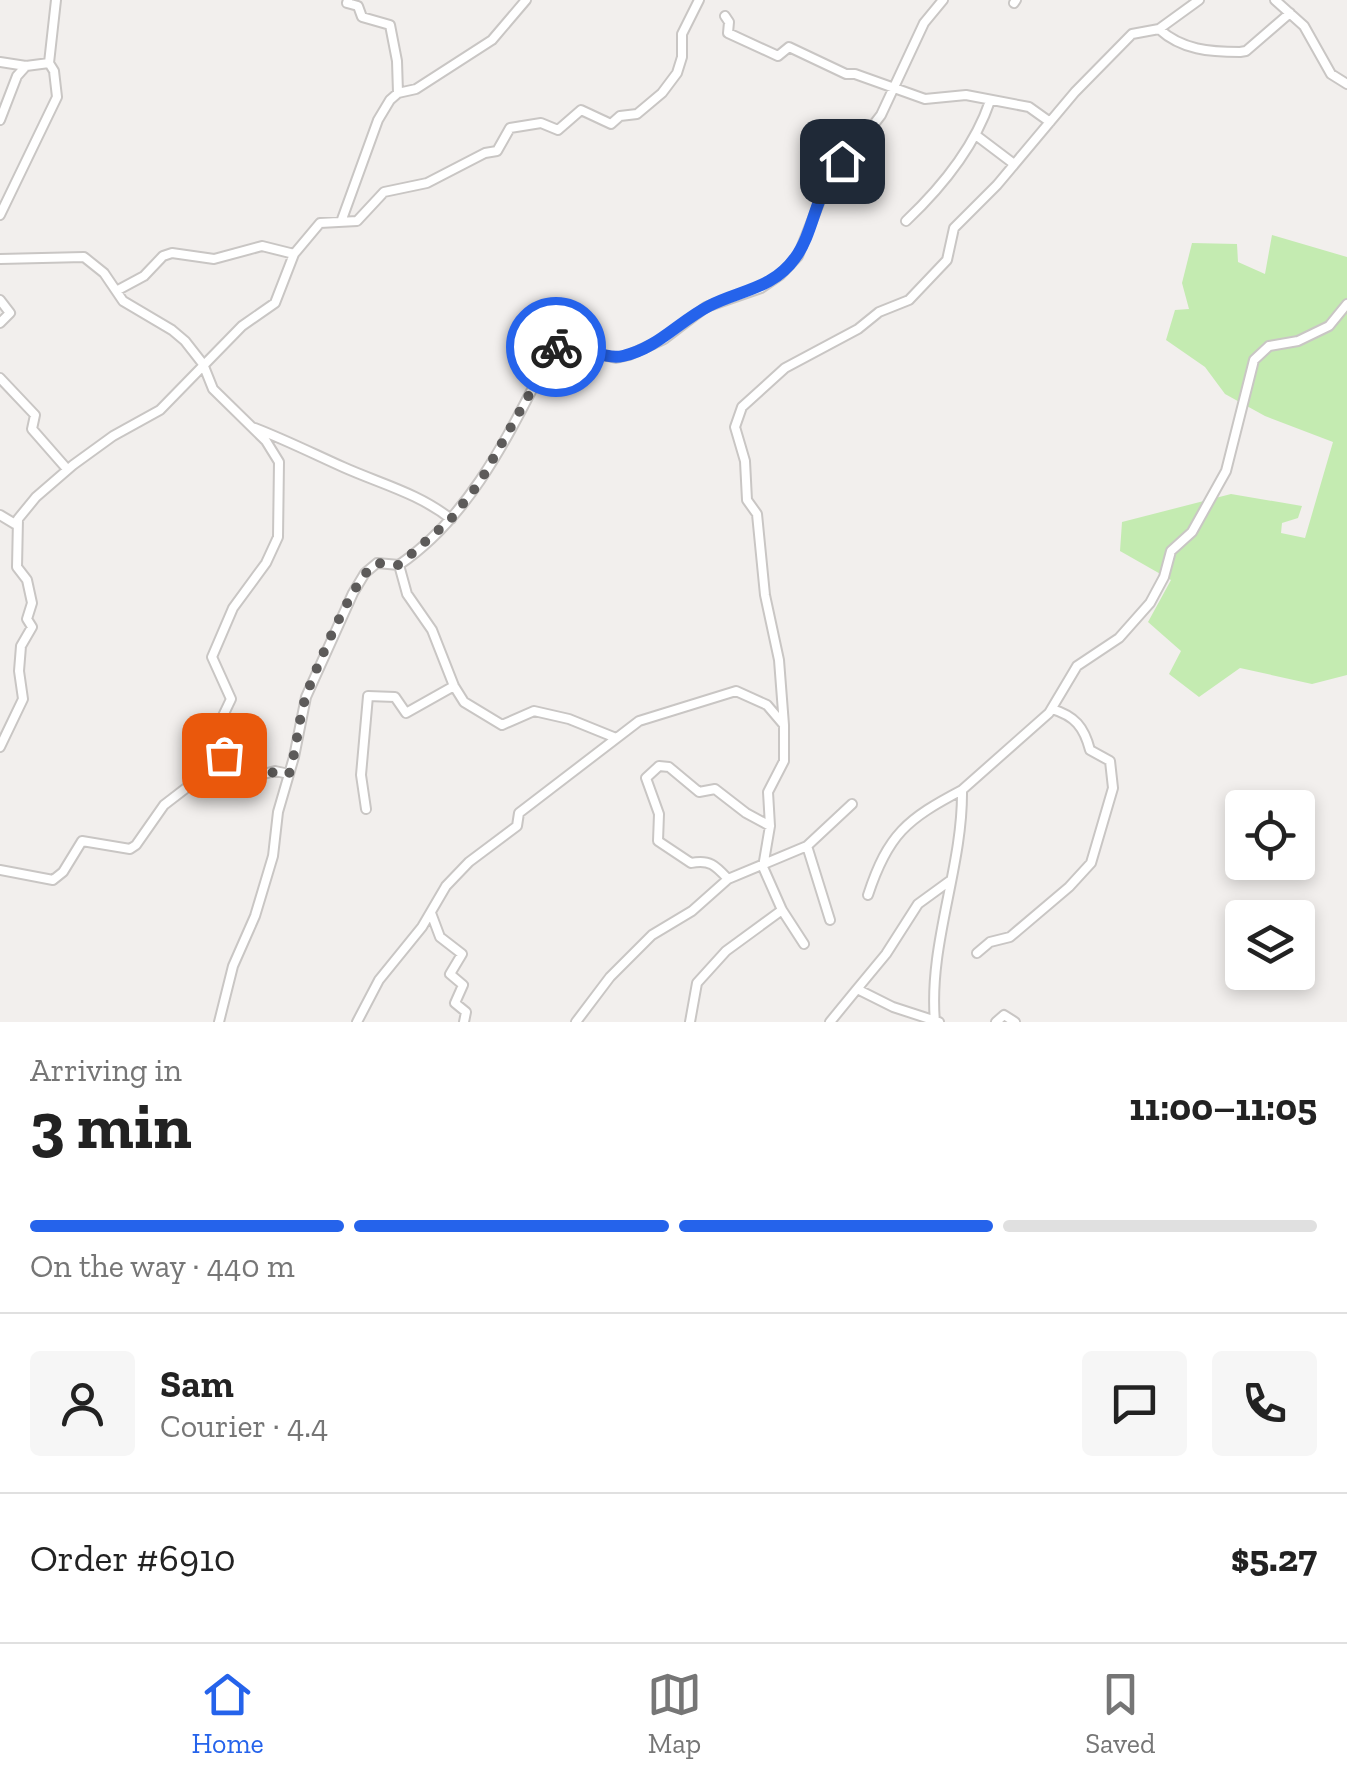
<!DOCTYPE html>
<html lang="en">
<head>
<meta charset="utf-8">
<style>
	body { margin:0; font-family:"Zilla Slab",serif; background:#f6f6f6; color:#222; height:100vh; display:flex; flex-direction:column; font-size:38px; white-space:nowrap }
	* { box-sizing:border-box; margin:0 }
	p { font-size:32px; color:#767676 }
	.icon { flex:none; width:55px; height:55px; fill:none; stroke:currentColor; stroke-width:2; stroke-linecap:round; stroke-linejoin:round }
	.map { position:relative; height:1022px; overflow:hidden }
	.side { display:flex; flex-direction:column; background:#fff; flex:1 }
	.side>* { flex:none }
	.controls { position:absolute; left:1225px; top:790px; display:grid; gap:20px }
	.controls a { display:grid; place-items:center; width:90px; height:90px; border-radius:10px; background:#fff; box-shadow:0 5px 15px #0003; font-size:50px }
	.pin { position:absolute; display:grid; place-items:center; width:85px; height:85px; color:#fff; margin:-42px; border-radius:20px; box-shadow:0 5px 15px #0006 }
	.courier { position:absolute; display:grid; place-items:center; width:100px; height:100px; margin:-50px; border:8px solid #2563eb; border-radius:50%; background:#fff; color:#222; box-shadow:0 2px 12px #0007 }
	.summary em { font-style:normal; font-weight:700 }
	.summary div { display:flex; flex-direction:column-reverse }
	.summary { display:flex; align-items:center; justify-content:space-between; height:170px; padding:0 30px }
	h1 { font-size:65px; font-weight:700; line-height:75px }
	.bar { display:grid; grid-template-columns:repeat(4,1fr); gap:15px 10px; align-content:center; height:120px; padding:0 30px }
	.bar i { height:12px; border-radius:8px; background:#e0e0e0 }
	.bar .on { background:#2563eb }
	.bar p { grid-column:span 4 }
	.line { display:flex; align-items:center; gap:25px; padding:0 30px; border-top:2px solid #e0e0e0 }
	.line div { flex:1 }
	.round { display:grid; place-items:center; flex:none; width:105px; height:105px; border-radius:10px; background:#f6f6f6 }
	.tabs { display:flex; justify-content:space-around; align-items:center; height:140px; border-top:2px solid #e0e0e0; background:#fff; font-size:28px; color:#767676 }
	.tabs a { display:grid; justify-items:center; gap:5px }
	.tabs .on { color:#2563eb }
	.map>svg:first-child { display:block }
	.green { fill:#c4ebb1 }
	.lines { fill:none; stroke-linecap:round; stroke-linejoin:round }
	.minor-casing { stroke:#c9c6c4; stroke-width:12 }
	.minor { stroke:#fff; stroke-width:8 }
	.done { stroke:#5d5b5a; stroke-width:10; stroke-dasharray:0 18 }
	.route { stroke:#2563eb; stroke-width:12 }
</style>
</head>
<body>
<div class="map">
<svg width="1347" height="1022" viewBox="0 0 1347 1022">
	<rect width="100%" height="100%" fill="#f2efed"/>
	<path class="green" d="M1272,235L1347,257V675L1312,684L1240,668L1199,697L1169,674L1181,651L1148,622L1171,580L1120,551L1122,522L1231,494L1302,506L1298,518L1282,523L1281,533L1305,538L1333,442L1265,416L1225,394L1205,367L1166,340L1175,310L1189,309L1182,283L1192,243L1237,244L1238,262L1265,274Z"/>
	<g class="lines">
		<defs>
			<path id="minor" d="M348,0L347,3L358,6L362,17L390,25L397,61L398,93
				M1275,0L1304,26L1331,74L1347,84
				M1014,3L1016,0
				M725,16L729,22L728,33L778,56L789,47L846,74H855L925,99L966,95L1029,107L1050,122
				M1159,29L1199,0
				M0,62L26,66L49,63
				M0,120L17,76L26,66
				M977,136L1014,164
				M0,215L57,97L54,71L49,63L56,0
				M906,221C942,187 974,148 990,101
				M341,222L378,120L390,100L398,93L416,89L492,40L526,0
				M0,259L84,257L104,273L123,301L172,330L185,341L203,364L213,389L266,441L279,462L278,537L266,563L233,608L212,657L231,699L190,785L164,805L136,845L130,849L82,841L63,872L53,880L0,870
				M118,290L144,276L163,256L172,253L214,259L262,246L294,254
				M0,300L10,313L0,323
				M0,378L35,415L32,429L67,469
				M255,428C286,440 314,454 343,467C381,484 418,493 451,519
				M0,515L15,524L18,519
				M399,565L407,594L432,630L454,686L464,702L502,725L534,711L569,719L616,738
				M784,725L779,660L765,595L757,514L747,500L745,461L735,427L742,407L785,368L858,329L879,312L909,300L947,260L954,228L997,185L1075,92L1132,34L1159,29C1182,50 1210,52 1240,52L1246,51L1290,13
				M0,747L23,699L19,671L21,646L32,627L27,619L32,603L27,580L17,567L18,519L36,497L73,465L113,436L160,410L242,326L275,303L294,254L320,223L357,221L384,192L427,183L485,153L497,151L510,128L541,123L558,130L581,110L611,124L620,116L637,114L662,93L677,73L682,57V34L699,0
				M209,747L260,775L275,771L289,774
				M366,809L361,775L368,696L395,697L406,713L454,686
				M807,846L830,920
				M728,879C716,866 710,859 691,863L658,841L659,814L646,778L659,766L669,767L699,792L715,789L746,813L770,826
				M868,895C888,834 907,819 962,790
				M431,913L440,937L462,954L450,974L463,985L455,1003L466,1012L464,1022
				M977,953L990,942L1010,937L1069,887L1091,863L1113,788L1110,761L1090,750C1084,727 1075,716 1052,709
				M857,989L886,954L918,904L951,880
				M219,1022L233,966L255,916L273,856L278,812L294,757L306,697L353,593L365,573L377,563L399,565C474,514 512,427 553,349L558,345L616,358L629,355L664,339L706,307L761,288L780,275L798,256L825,188L881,115L924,23L943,0
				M357,1022L379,980L422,927L446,886L469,862L517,826L519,813L639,721L736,691L767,705L784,725V761L768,792L770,826L763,867L782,910L804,944
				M576,1022L610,977L652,935L692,911L728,879L807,846L852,804
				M690,1022L697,983L726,951L782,910
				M830,1022L857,989L893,1007L939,1022
				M935,1022C928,944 963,868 962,790L1049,713L1077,666L1119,638L1150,603L1164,577L1171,551L1192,532L1226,471L1254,360L1269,346L1298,341L1329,326L1347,304
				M996,1022L1004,1015L1015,1022"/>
		</defs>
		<use href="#minor" class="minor-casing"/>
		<use href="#minor" class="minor"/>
	</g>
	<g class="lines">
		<path class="done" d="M224,755L260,775L275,772L289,774C297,748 298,721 306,696C316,668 354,577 376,563L399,565L451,519L480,482L556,347"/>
		<path class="route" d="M556,347C577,339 600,361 623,356C658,348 678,322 709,306C740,290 773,289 795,258C810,238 814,209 825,187C830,178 837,169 842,161"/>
	</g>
</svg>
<div class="controls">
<a><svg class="icon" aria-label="locate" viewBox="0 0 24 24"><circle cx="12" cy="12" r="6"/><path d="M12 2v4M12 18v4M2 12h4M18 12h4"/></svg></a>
<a><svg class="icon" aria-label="layers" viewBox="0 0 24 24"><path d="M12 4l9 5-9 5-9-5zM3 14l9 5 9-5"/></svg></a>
</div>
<div class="pin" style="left:224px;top:755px;background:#ea580c"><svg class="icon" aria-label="bag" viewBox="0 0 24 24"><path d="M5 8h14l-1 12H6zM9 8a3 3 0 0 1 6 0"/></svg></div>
<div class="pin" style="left:842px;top:161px;background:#1f2937"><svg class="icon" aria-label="home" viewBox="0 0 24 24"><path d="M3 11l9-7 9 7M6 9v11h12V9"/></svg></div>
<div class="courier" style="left:556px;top:347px"><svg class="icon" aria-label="bike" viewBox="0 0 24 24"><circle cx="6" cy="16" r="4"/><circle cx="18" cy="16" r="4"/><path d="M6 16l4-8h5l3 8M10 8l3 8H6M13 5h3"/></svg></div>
</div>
<section class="side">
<div class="summary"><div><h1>3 min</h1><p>Arriving in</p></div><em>11:00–11:05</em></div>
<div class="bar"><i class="on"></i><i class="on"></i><i class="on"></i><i></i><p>On the way · 440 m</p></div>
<div class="line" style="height:180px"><a class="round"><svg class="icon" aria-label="person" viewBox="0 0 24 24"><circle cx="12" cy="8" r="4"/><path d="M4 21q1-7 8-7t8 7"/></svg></a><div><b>Sam</b><p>Courier · 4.4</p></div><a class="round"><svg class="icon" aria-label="chat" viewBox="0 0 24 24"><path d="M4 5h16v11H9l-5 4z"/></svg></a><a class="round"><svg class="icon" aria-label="phone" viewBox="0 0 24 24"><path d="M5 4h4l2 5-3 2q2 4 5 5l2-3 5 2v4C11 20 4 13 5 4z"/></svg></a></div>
<div class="line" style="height:130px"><div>Order #6910</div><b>$5.27</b></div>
</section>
<nav class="tabs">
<a class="on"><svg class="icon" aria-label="home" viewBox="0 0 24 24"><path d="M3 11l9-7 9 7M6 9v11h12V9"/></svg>Home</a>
<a><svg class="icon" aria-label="map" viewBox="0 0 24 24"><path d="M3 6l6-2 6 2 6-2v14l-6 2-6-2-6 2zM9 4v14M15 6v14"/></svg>Map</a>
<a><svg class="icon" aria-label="saved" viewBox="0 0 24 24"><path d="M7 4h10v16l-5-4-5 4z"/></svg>Saved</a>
</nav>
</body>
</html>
